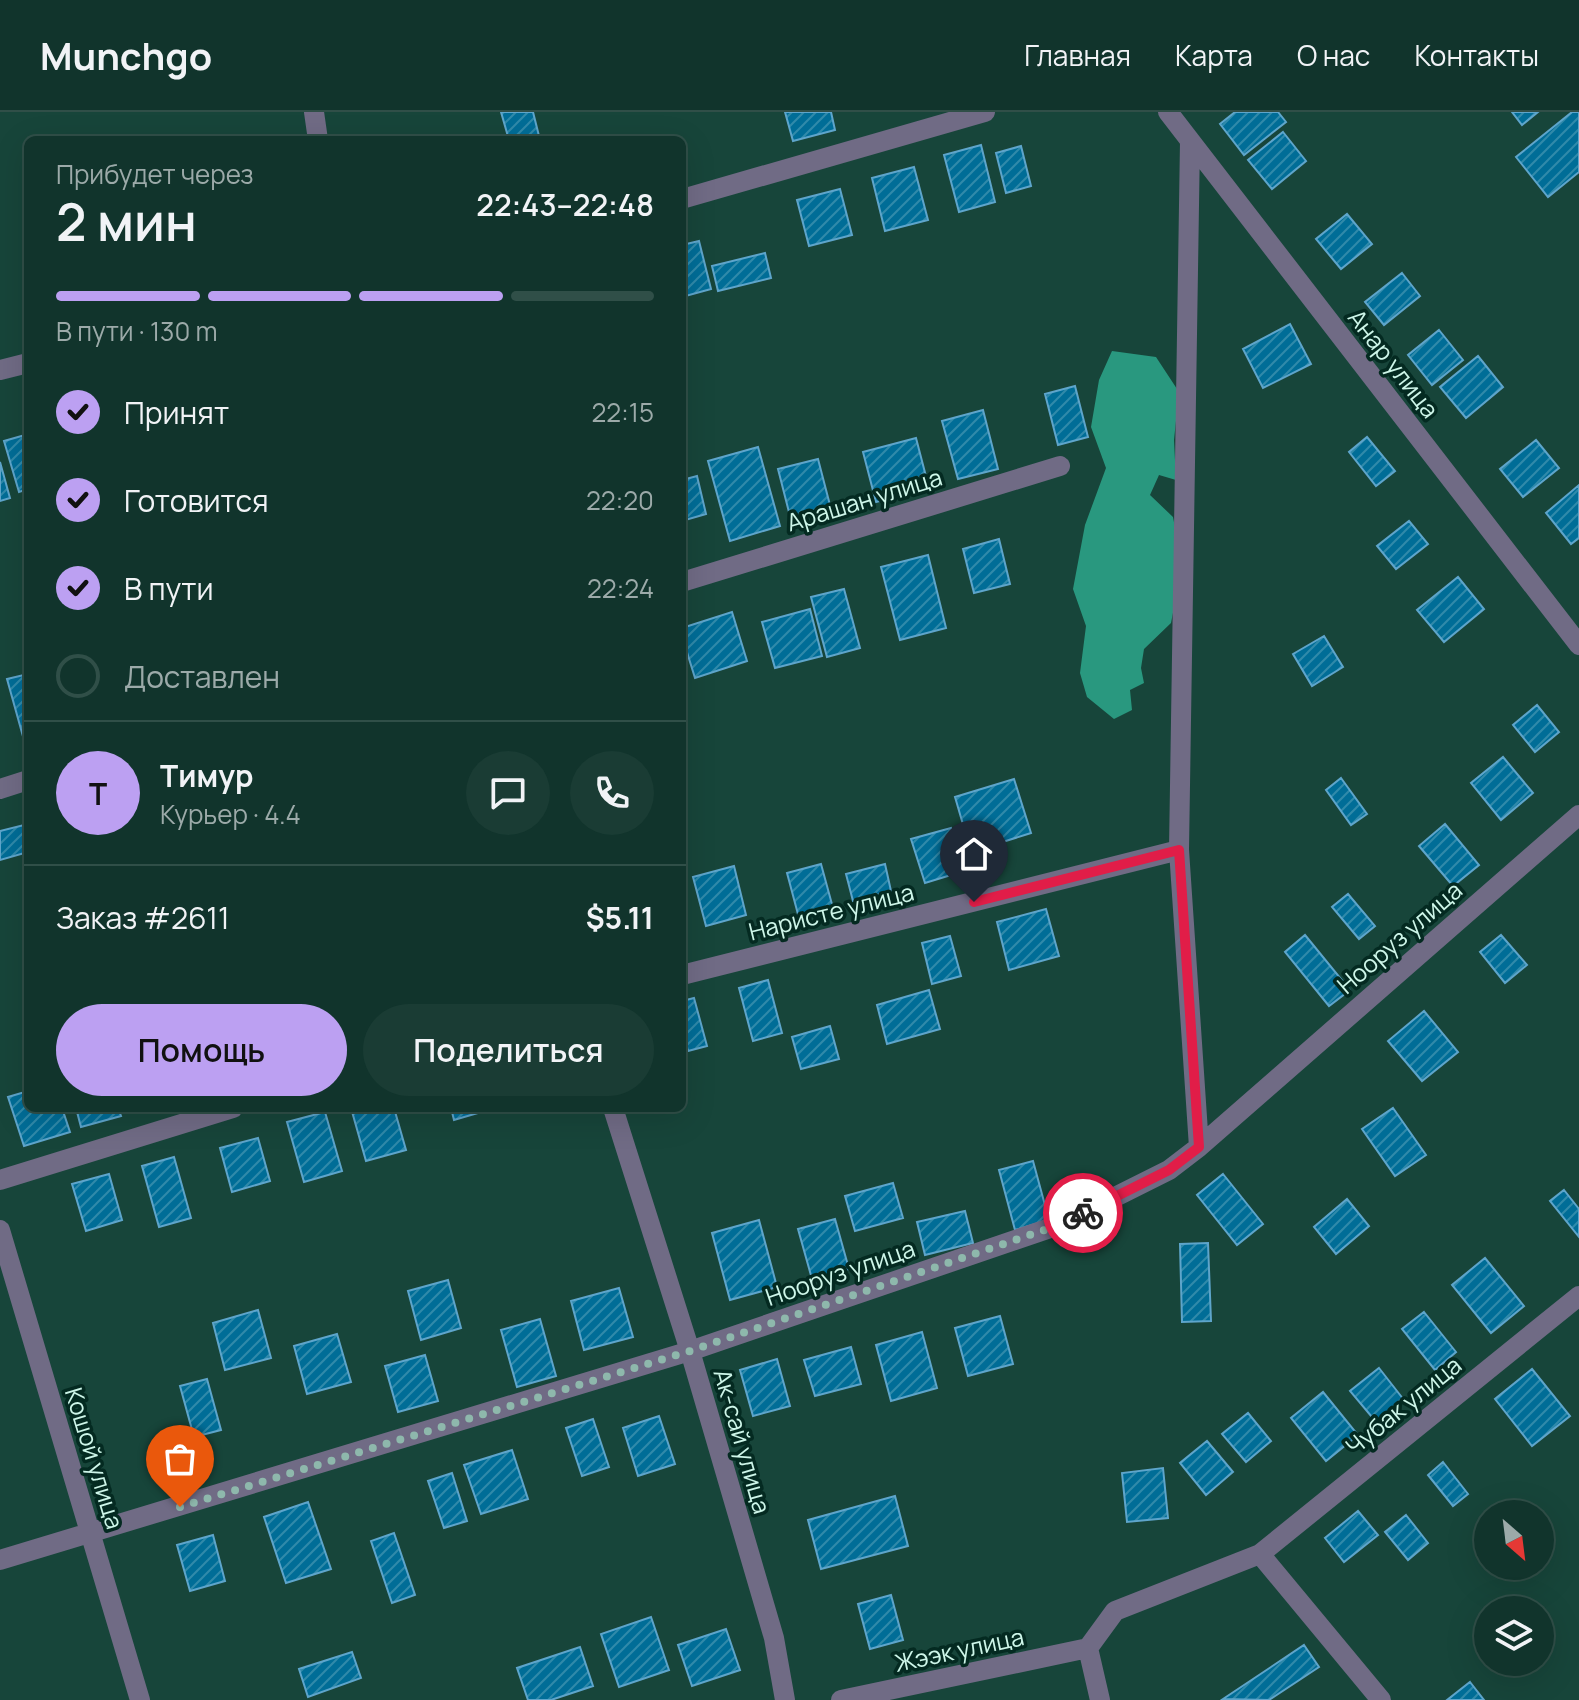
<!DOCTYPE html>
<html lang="ru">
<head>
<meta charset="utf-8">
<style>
	body { margin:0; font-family:Manrope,sans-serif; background:#1a3c34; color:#f1f3f6; height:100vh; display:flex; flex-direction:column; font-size:30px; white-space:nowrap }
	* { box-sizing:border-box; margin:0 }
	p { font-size:26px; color:#9caaa9 }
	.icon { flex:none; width:44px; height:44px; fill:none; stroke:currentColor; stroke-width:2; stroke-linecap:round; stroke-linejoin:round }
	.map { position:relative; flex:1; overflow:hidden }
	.drawer { position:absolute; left:24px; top:24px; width:662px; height:976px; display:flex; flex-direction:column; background:#11342c; border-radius:12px; box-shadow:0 8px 32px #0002,0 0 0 2px #304f48 }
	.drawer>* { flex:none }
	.needle { width:52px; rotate:152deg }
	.fabs { position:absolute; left:1474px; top:1388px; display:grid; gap:16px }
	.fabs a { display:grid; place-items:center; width:80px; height:80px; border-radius:50%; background:#11342c; box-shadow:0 8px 32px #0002,0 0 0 2px #304f48; font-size:40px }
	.pin { position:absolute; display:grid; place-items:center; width:68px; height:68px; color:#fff; margin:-82px -34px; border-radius:50% 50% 50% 0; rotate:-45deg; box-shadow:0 0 8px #0007 }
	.pin .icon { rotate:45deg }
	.courier { position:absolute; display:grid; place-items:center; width:80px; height:80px; margin:-40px; border:6px solid #e11d48; border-radius:50%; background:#fff; color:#222; box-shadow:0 2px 10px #0007 }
	.overview em { font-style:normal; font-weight:600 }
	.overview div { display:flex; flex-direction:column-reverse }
	.overview { display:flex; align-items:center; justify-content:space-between; height:136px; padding:0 32px }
	h1 { font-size:52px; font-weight:600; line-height:60px }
	.bar { display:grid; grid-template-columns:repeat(4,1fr); gap:12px 8px; align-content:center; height:96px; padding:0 32px }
	.bar i { height:10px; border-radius:6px; background:#304f48 }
	.bar .current { background:#bca0f2 }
	.bar p { grid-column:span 4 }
	.line { display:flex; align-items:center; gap:20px; padding:0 32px; border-top:2px solid #304f48 }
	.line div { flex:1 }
	.round { display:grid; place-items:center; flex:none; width:84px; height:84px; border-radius:42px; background:#1a3c34 }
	ol { padding:0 32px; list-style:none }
	li { display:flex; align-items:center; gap:24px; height:88px }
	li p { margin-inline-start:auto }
	li .icon { padding:8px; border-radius:50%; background:#bca0f2; color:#111; stroke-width:4 }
	li:last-child { color:#9caaa9 }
	li i { width:44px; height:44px; border:4px solid #304f48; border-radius:50% }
	.action { display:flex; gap:16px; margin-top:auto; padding:16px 32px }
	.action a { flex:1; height:92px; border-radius:48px; background:#bca0f2; color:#111; font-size:32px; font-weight:600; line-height:92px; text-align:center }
	.action a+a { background:#1a3c34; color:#f1f3f6 }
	header { display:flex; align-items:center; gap:48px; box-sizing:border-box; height:112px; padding:0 40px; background:#11342c; border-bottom:2px solid #304f48 }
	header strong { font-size:38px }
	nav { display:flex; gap:44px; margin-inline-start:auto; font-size:28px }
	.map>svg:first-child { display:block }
	.water { fill:#29987f }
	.building { fill:url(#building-hatch); stroke:#5ea5cb; stroke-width:2 }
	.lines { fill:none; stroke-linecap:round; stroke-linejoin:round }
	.minor { stroke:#706b85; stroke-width:20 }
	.done { stroke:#8eb8ac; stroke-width:8; stroke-dasharray:0 14.4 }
	.route { stroke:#e11d48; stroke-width:10 }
	.labels { text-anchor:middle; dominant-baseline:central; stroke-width:7; stroke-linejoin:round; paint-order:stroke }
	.street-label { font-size:24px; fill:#cef6e9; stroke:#042a21 }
</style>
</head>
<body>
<header>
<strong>Munchgo</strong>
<nav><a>Главная</a><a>Карта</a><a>О нас</a><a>Контакты</a></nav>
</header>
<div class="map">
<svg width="1579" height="1588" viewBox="0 0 1579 1588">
	<defs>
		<pattern id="building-hatch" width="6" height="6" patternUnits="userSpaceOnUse" patternTransform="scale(2)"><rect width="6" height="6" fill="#006d97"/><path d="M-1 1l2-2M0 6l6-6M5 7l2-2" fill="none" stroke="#308aaa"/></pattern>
	</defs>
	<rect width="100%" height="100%" fill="#17453a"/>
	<path class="water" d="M1112,239L1156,245L1179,280L1174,328L1176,368L1159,363L1150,383L1173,405L1180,441L1178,475L1171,511L1144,537L1141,556L1144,571L1130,578L1132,598L1114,607L1087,585L1080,561L1086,514L1073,477L1085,413L1106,356L1091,315L1099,268Z"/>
	<path class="building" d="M501,0H533L540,28H509Z
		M785,0H831L835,18L793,29Z
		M1235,0H1278L1286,10L1244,43L1220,12Z
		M1512,0H1538L1522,13Z
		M1572,0H1579V60L1548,85L1516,45Z
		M1283,20L1306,49L1272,77L1248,48Z
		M981,33L995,90L959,100L944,43Z
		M1021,34L1031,74L1006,81L996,41Z
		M914,55L928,108L885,119L872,66Z
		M840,77L852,123L809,134L797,88Z
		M1347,102L1372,132L1341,157L1316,127Z
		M699,129L711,177L682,185V133Z
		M765,141L771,166L718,179L712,154Z
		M1402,161L1420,184L1384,213L1365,190Z
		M1290,212L1311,252L1263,276L1243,237Z
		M1439,218L1463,248L1432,273L1408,243Z
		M1478,244L1503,275L1466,306L1440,275Z
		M1075,274L1088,325L1058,333L1045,282Z
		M983,298L998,357L958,367L942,309Z
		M25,323L28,335V377L19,380L4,329Z
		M1367,325L1395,359L1376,374L1349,340Z
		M916,326L929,376L876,390L863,340Z
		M1536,328L1559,356L1523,385L1500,357Z
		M758,335L780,414L730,429L708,349Z
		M818,347L831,397L791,408L778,357Z
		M0,350L10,386L0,389Z
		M697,364L706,402L682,409V368Z
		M1579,373V426L1571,432L1546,401Z
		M1409,409L1428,432L1396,457L1377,434Z
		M999,427L1010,472L974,481L963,437Z
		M928,443L946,516L900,528L881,455Z
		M1458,465L1484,497L1444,530L1417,498Z
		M844,477L860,536L827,545L811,485Z
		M810,497L822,544L775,556L762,510Z
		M732,500L747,549L695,566L682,524V516Z
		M1324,524L1343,555L1312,574L1293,542Z
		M28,562V627L24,628L7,567Z
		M1537,593L1559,620L1535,640L1513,613Z
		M1503,645L1533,681L1501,708L1471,671Z
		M1341,666L1367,702L1351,713L1326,678Z
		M1014,667L1031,721L971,740L955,685Z
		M28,712V740L0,748V719Z
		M1445,712L1479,753L1453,774L1419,734Z
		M951,716L964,759L925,771L911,727Z
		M821,752L833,796L799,806L787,761Z
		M885,752L891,779L853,789L846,762Z
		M734,754L746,803L706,814L693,765Z
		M1348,782L1375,814L1359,827L1332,795Z
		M1046,797L1059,844L1009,858L997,810Z
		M1305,823L1350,878L1329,894L1285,840Z
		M1501,823L1527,853L1505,871L1480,840Z
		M950,824L961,864L932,872L922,831Z
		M768,868L782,921L753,929L739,876Z
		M929,878L940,917L887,932L877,893Z
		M694,886L707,934L688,939L682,915V889Z
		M1424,899L1458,940L1422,969L1388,929Z
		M830,914L839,947L801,957L792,925Z
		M28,979V996H62L70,1020L24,1034L8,985Z
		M76,996H118L121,1004L81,1015Z
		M351,996H394L406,1038L366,1049Z
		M451,996H495L454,1008Z
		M1393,996L1426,1043L1395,1064L1362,1017Z
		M325,1000L342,1059L304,1070L287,1010Z
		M258,1026L270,1069L232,1080L220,1036Z
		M174,1045L191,1106L159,1115L142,1054Z
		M1033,1049L1049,1108L1015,1118L999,1058Z
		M109,1062L122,1108L86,1119L72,1072Z
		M1223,1062L1263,1112L1237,1133L1197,1083Z
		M893,1071L903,1106L855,1119L845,1084Z
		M1564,1078L1579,1097V1125L1550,1089Z
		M1347,1087L1369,1114L1336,1142L1314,1115Z
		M965,1099L973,1131L925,1143L917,1110Z
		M835,1107L849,1157L812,1167L798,1117Z
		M759,1108L777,1175L730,1188L712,1121Z
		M1208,1131L1211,1209L1182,1210L1180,1132Z
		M1485,1146L1524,1194L1491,1221L1452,1173Z
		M448,1168L461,1216L421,1228L408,1179Z
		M619,1176L633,1225L584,1238L571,1189Z
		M258,1198L271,1246L225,1258L213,1211Z
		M1424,1200L1456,1240L1435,1258L1402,1217Z
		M1000,1204L1013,1252L968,1264L955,1216Z
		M540,1207L556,1264L517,1275L501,1218Z
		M922,1220L937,1276L891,1289L876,1233Z
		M337,1222L351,1270L307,1282L294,1234Z
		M851,1235L861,1272L815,1284L804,1248Z
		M425,1243L438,1289L398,1300L385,1254Z
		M777,1247L790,1294L753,1304L740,1258Z
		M1379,1256L1404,1288L1377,1311L1350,1279Z
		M1532,1257L1570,1304L1532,1334L1495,1287Z
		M207,1267L221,1318L194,1325L180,1274Z
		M1323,1280L1358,1323L1326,1349L1291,1306Z
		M1248,1301L1271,1329L1246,1350L1222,1322Z
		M659,1304L675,1352L638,1364L623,1316Z
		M593,1307L609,1355L582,1364L566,1316Z
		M1207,1329L1233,1360L1206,1383L1180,1351Z
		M512,1338L528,1387L481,1402L464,1353Z
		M1443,1350L1468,1382L1453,1394L1428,1363Z
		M1163,1356L1168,1406L1127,1410L1122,1361Z
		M452,1361L467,1409L444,1416L428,1369Z
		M895,1384L908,1434L821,1457L808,1408Z
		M308,1390L331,1457L286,1471L264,1405Z
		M1358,1399L1378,1423L1344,1450L1325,1426Z
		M1406,1403L1428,1431L1408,1448L1385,1420Z
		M394,1421L415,1483L392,1491L371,1429Z
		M213,1423L225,1469L190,1479L177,1433Z
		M891,1483L903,1528L870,1537L858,1492Z
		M651,1505L669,1558L619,1575L601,1522Z
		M726,1517L740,1558L692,1574L678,1533Z
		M1304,1533L1319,1555L1269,1588L1223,1587Z
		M580,1535L593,1574L551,1588H528L517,1556Z
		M352,1540L361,1566L308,1585L299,1557Z
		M1470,1570L1484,1588H1447Z"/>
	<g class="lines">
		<path class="minor" d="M314,0L318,28
			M1168,0L1579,533
			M1190,29L1179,738L1199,1035
			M682,87L985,0
			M0,258L28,251
			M682,470L1060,354
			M0,677L28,668
			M682,863L1179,738
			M613,996L690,1239L774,1526L785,1588
			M0,1068L233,996
			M0,1118L140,1588
			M1260,1442L1381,1588
			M0,1448L690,1239L1059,1113L1169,1058L1199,1035L1579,703
			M1088,1536L1100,1588
			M841,1588L1088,1536L1115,1499L1260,1442L1579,1184"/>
	</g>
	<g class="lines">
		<path class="done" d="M180,1395L690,1239L1059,1113L1083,1101"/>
		<path class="route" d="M974,790L1179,738L1199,1035L1169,1058L1083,1101"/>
	</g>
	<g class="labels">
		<g class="street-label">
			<text transform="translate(1394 251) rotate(52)">Анар улица</text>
			<text transform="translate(864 387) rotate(-17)">Арашан улица</text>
			<text transform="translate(831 799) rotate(-14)">Наристе улица</text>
			<text transform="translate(1399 825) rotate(-41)">Нооруз улица</text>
			<text transform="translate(840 1160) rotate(-19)">Нооруз улица</text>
			<text transform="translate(1403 1293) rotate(-39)">Чубак улица</text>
			<text transform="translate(743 1329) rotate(74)">Ак-сай улица</text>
			<text transform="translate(95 1346) rotate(73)">Кошой улица</text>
			<text transform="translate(959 1537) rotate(-12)">Жээк улица</text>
		</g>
	</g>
</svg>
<div class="fabs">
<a><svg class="needle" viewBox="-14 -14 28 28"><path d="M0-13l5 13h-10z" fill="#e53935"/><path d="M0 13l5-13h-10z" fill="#9caaa9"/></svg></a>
<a><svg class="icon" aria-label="layers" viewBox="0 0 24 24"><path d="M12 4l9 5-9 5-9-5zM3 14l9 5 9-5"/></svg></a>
</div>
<div class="pin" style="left:180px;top:1395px;background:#ea580c"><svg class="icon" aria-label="bag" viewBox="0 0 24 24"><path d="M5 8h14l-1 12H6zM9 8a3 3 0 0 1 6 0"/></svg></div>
<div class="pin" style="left:974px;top:790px;background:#1f2937"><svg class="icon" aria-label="home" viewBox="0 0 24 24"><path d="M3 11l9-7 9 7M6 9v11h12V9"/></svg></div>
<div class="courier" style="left:1083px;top:1101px"><svg class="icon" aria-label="bike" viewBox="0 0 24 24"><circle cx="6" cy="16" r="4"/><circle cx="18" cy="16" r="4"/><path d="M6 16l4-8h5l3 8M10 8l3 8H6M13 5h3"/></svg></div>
<section class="drawer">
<div class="overview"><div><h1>2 мин</h1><p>Прибудет через</p></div><em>22:43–22:48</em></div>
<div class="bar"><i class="current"></i><i class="current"></i><i class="current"></i><i></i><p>В пути · 130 m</p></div>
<ol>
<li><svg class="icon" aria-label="check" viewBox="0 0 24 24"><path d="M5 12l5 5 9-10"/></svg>Принят<p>22:15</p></li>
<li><svg class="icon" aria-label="check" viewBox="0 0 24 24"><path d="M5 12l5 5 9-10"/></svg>Готовится<p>22:20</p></li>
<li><svg class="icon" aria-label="check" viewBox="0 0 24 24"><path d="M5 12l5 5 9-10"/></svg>В пути<p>22:24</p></li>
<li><i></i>Доставлен</li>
</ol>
<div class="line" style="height:144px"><b class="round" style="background:#bca0f2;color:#111">Т</b><div><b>Тимур</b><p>Курьер · 4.4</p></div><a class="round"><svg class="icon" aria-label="chat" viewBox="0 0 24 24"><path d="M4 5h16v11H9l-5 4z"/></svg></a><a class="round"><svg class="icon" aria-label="phone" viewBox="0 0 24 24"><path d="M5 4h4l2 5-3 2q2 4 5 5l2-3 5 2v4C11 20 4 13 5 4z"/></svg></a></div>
<div class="line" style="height:104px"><div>Заказ #2611</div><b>$5.11</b></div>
<div class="action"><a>Помощь</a><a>Поделиться</a></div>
</section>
</div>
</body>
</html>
